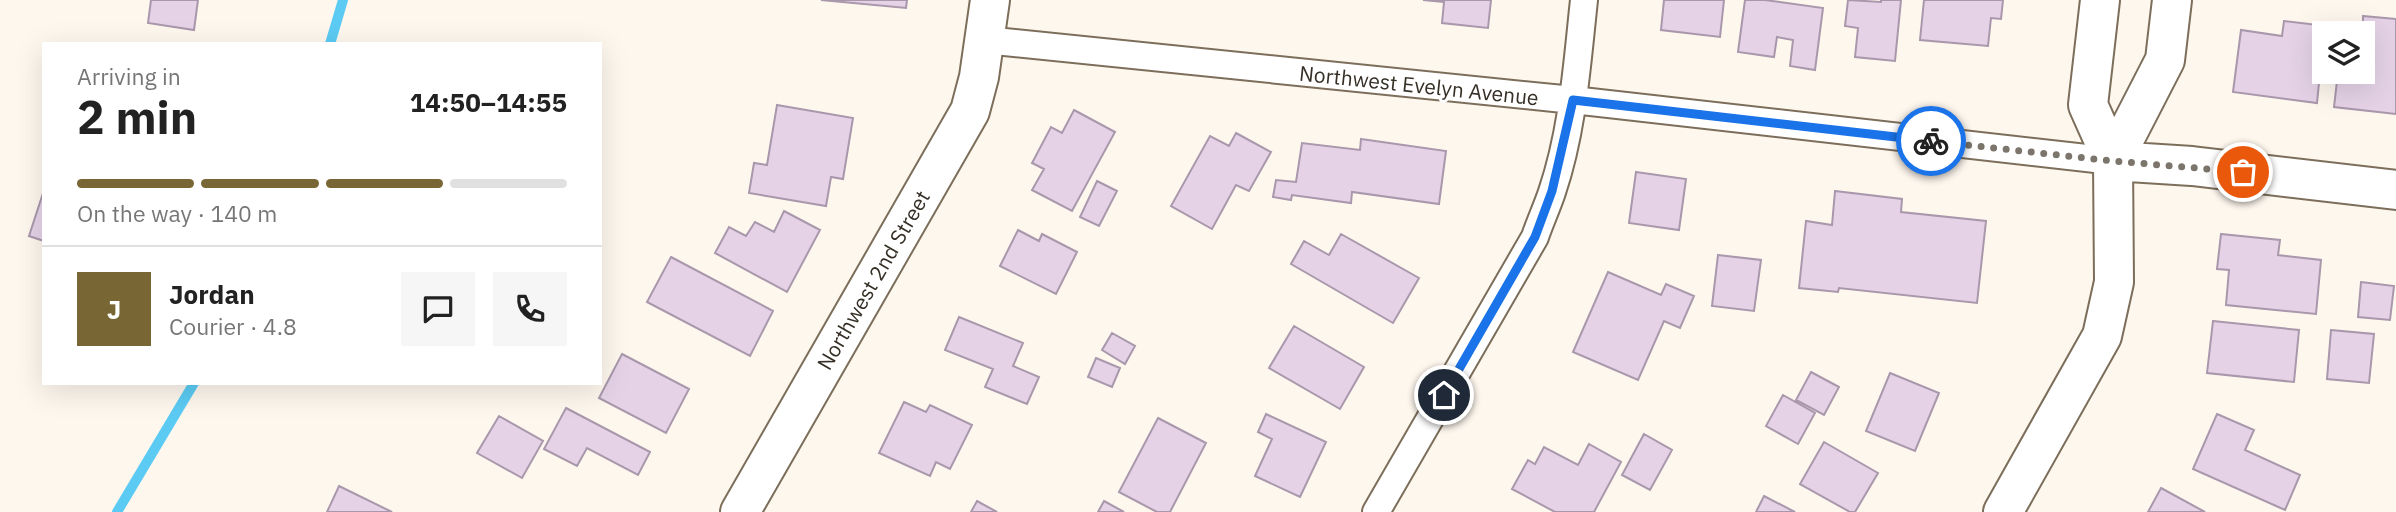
<!DOCTYPE html>
<html lang="en">
<head>
<meta charset="utf-8">
<style>
	body { margin:0; font-family:"IBM Plex Sans",sans-serif; background:#f6f6f6; color:#222; height:100vh; display:flex; flex-direction:column; font-size:26px; white-space:nowrap }
	* { box-sizing:border-box; margin:0 }
	p { font-size:23px; color:#767676 }
	.icon { flex:none; width:38px; height:38px; fill:none; stroke:currentColor; stroke-width:2; stroke-linecap:round; stroke-linejoin:round }
	.map { position:relative; flex:1; overflow:hidden }
	.side { position:absolute; left:42px; top:42px; width:560px; height:343px; display:flex; flex-direction:column; background:#fff; border-radius:0px; box-shadow:0 7px 28px #0002 }
	.side>* { flex:none }
	.fabs { position:absolute; left:2312px; top:21px; display:grid; gap:14px }
	.fabs a { display:grid; place-items:center; width:63px; height:63px; border-radius:0px; background:#fff; box-shadow:0 7px 28px #0002; font-size:35px }
	.pin { position:absolute; display:grid; place-items:center; width:60px; height:60px; color:#fff; margin:-30px; border:4px solid #fff; border-radius:50%; box-shadow:0 2px 7px #0007 }
	.courier { position:absolute; display:grid; place-items:center; width:70px; height:70px; margin:-35px; border:5px solid #1a73e8; border-radius:50%; background:#fff; color:#222; box-shadow:0 2px 9px #0007 }
	.head em { font-style:normal; font-weight:700 }
	.head div { display:flex; flex-direction:column-reverse }
	.head { display:flex; align-items:center; justify-content:space-between; height:119px; padding:0 35px }
	h1 { font-size:46px; font-weight:700; line-height:52px }
	.bar { display:grid; grid-template-columns:repeat(4,1fr); gap:10px 7px; align-content:center; height:84px; padding:0 35px }
	.bar i { height:9px; border-radius:5px; background:#e0e0e0 }
	.bar .current { background:#796635 }
	.bar p { grid-column:span 4 }
	.line { display:flex; align-items:center; gap:18px; padding:0 35px; border-top:2px solid #e0e0e0 }
	.line div { flex:1 }
	.round { display:grid; place-items:center; flex:none; width:74px; height:74px; border-radius:0px; background:#f6f6f6 }
	.map>svg:first-child { display:block }
	.lines { fill:none; stroke-linecap:round; stroke-linejoin:round }
	.stream { stroke:#5ccbf3; stroke-width:10 }
	.building { fill:#e5d2e7; stroke:#a997ab; stroke-width:2 }
	.street-casing { stroke:#7c6e5a; stroke-width:30 }
	.secondary-casing { stroke:#7c6e5a; stroke-width:42 }
	.street { stroke:#fff; stroke-width:26 }
	.secondary { stroke:#fff; stroke-width:38 }
	.done { stroke:#7b756c; stroke-width:7; stroke-dasharray:0 12.6 }
	.route { stroke:#1a73e8; stroke-width:9 }
	.labels { text-anchor:middle; dominant-baseline:central; stroke-width:6; stroke-linejoin:round; paint-order:stroke }
	.street-label { font-size:21px; fill:#352f26; stroke:#fff }
</style>
</head>
<body>
<div class="map">
<svg width="2396" height="512" viewBox="0 0 2396 512">
	<rect width="100%" height="100%" fill="#fef7ee"/>
	<g class="lines">
		<path class="stream" d="M330,44L343,0
			M117,512L194,383"/>
	</g>
	<path class="building" d="M151,0H198L194,30L148,23Z
		M821,0H907L906,8Z
		M1423,0H1491L1488,28L1442,23L1444,2Z
		M1664,0H1724L1720,37L1661,30Z
		M1745,0H1765L1823,8L1815,70L1790,66L1793,40L1777,37L1774,57L1738,52Z
		M1848,0L1881,2V0H1901L1895,61L1855,57L1858,28L1845,26Z
		M1924,0H2003L2001,19L1991,18L1988,46L1920,40Z
		M2363,16L2396,19V114L2334,107L2338,72H2362Z
		M2284,21L2327,26L2326,33H2324L2317,103L2233,92L2241,30L2282,36Z
		M777,105L853,118L843,179L831,177L826,206L749,193L754,163L767,165Z
		M1074,110L1115,132L1072,211L1032,190L1044,169L1032,163L1051,127L1062,133Z
		M1236,133L1271,152L1249,191L1236,185L1212,229L1171,206L1210,136L1229,146Z
		M1361,139L1446,151L1439,204L1352,192L1351,203L1292,195L1291,200L1273,197L1276,180L1296,182L1302,143L1360,150Z
		M1636,172L1686,179L1679,230L1629,223Z
		M1097,181L1117,191L1099,226L1080,217Z
		M44,190V241L29,236Z
		M1835,191L1902,199L1901,212L1986,221L1977,303L1839,288L1838,292L1799,288L1806,221L1832,225Z
		M784,211L820,230L787,292L715,253L729,227L746,236L755,222L774,232Z
		M1018,230L1039,241L1042,234L1077,252L1056,294L1000,266Z
		M1341,234L1419,278L1393,323L1291,264L1304,241L1329,255Z
		M2221,234L2280,240L2278,255L2321,260L2316,314L2226,305L2229,270L2217,269Z
		M1718,255L1761,260L1754,311L1712,306Z
		M671,257L773,311L750,356L647,302Z
		M1608,272L1661,295L1666,284L1694,296L1680,328L1664,321L1638,380L1573,352Z
		M2361,282L2394,286L2390,320L2358,317Z
		M959,317L1023,343L1013,366L1039,377L1027,404L985,387L993,369L945,350Z
		M2213,321L2299,330L2294,382L2207,373Z
		M1294,326L1364,367L1340,409L1269,368Z
		M2331,330L2374,334L2369,383L2327,379Z
		M1112,333L1135,346L1125,364L1102,350Z
		M622,354L689,389L666,433L599,398Z
		M1096,358L1120,368L1112,387L1088,377Z
		M1811,372L1839,387L1824,415L1796,400Z
		M1890,373L1939,393L1915,451L1866,431Z
		M1783,395L1815,413L1798,444L1766,426Z
		M904,402L926,412L930,405L972,425L950,469L936,462L930,476L879,453Z
		M566,408L650,452L638,475L587,448L577,466L544,449Z
		M1266,414L1326,442L1300,497L1255,476L1272,439L1258,432Z
		M2217,414L2254,430L2245,450L2300,475L2285,510L2193,469Z
		M499,416L543,441L522,478L477,453Z
		M1158,418L1206,443L1170,512H1157L1119,492Z
		M1644,434L1672,450L1650,490L1622,475Z
		M1824,442L1878,473L1855,512H1850L1800,484Z
		M1589,444L1621,462L1594,512H1555L1512,489L1528,460L1535,464L1544,447L1578,465Z
		M339,486L392,512H327Z
		M2161,488L2205,512H2148Z
		M1764,496L1795,512H1756Z
		M977,501L997,512H971Z
		M1104,501L1124,512H1098Z"/>
	<g class="lines">
		<defs>
			<path id="street" d="M985,40L1573,100L2113,161
				M1376,512L1535,237C1540,222 1547,207 1552,192C1573,130 1577,64 1584,0"/>
			<path id="secondary" d="M2113,161L2192,166L2396,190
				M2113,161L2165,60L2172,0
				M740,512L970,111L979,77L990,0
				M2003,512L2102,336L2114,282L2113,161L2088,105L2100,0"/>
		</defs>
		<use href="#street" class="street-casing"/>
		<use href="#secondary" class="secondary-casing"/>
		<use href="#street" class="street"/>
		<use href="#secondary" class="secondary"/>
	</g>
	<g class="lines">
		<path class="done" d="M1931,141L2113,161L2243,172"/>
		<path class="route" d="M1444,395L1535,237L1552,191L1573,100L1931,141"/>
	</g>
	<g class="labels">
		<g class="street-label">
			<text transform="translate(1419 85) rotate(6)">Northwest Evelyn Avenue</text>
			<text transform="translate(873 280) rotate(-60)">Northwest 2nd Street</text>
		</g>
	</g>
</svg>
<div class="fabs">
<a><svg class="icon" aria-label="layers" viewBox="0 0 24 24"><path d="M12 4l9 5-9 5-9-5zM3 14l9 5 9-5"/></svg></a>
</div>
<div class="pin" style="left:2243px;top:172px;background:#ea580c"><svg class="icon" aria-label="bag" viewBox="0 0 24 24"><path d="M5 8h14l-1 12H6zM9 8a3 3 0 0 1 6 0"/></svg></div>
<div class="pin" style="left:1444px;top:395px;background:#1f2937"><svg class="icon" aria-label="home" viewBox="0 0 24 24"><path d="M3 11l9-7 9 7M6 9v11h12V9"/></svg></div>
<div class="courier" style="left:1931px;top:141px"><svg class="icon" aria-label="bike" viewBox="0 0 24 24"><circle cx="6" cy="16" r="4"/><circle cx="18" cy="16" r="4"/><path d="M6 16l4-8h5l3 8M10 8l3 8H6M13 5h3"/></svg></div>
<section class="side">
<div class="head"><div><h1>2 min</h1><p>Arriving in</p></div><em>14:50–14:55</em></div>
<div class="bar"><i class="current"></i><i class="current"></i><i class="current"></i><i></i><p>On the way · 140 m</p></div>
<div class="line" style="height:126px"><b class="round" style="background:#796635;color:#fff">J</b><div><b>Jordan</b><p>Courier · 4.8</p></div><a class="round"><svg class="icon" aria-label="chat" viewBox="0 0 24 24"><path d="M4 5h16v11H9l-5 4z"/></svg></a><a class="round"><svg class="icon" aria-label="phone" viewBox="0 0 24 24"><path d="M5 4h4l2 5-3 2q2 4 5 5l2-3 5 2v4C11 20 4 13 5 4z"/></svg></a></div>
</section>
</div>
</body>
</html>
